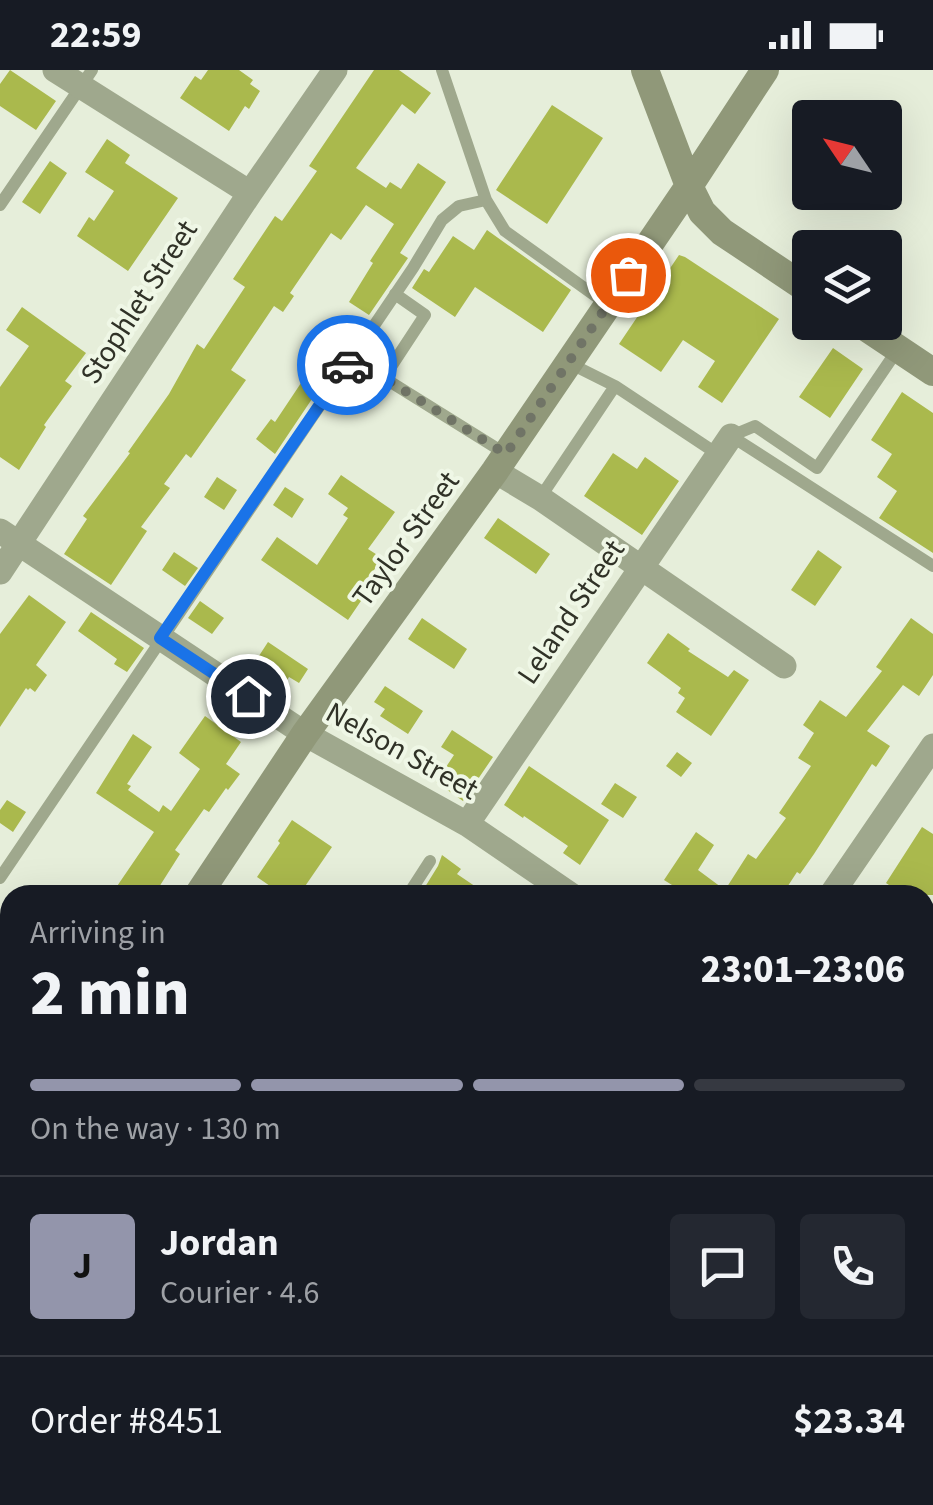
<!DOCTYPE html>
<html lang="en">
<head>
<meta charset="utf-8">
<style>
	body { margin:0; font-family:"Source Sans 3",sans-serif; background:#242831; color:#f1f3f6; height:100vh; display:flex; flex-direction:column; font-size:38px; white-space:nowrap }
	* { box-sizing:border-box; margin:0 }
	p { font-size:32px; color:#9ea1a6 }
	.icon { flex:none; width:55px; height:55px; fill:none; stroke:currentColor; stroke-width:2; stroke-linecap:round; stroke-linejoin:round }
	.map { position:relative; flex:1; overflow:hidden }
	.side { position:absolute; left:0px; top:815px; width:935px; height:620px; display:flex; flex-direction:column; background:#171b24; border-radius:30px 30px 0 0; box-shadow:0 10px 40px #0002 }
	.side>* { flex:none }
	.needle { width:65px; rotate:305deg }
	.buttons { position:absolute; left:792px; top:30px; display:grid; gap:20px }
	.buttons a { display:grid; place-items:center; width:110px; height:110px; border-radius:10px; background:#171b24; box-shadow:0 10px 40px #0002; font-size:50px }
	.pin { position:absolute; display:grid; place-items:center; width:85px; height:85px; color:#fff; margin:-42px; border:5px solid #fff; border-radius:50%; box-shadow:0 2px 10px #0007 }
	.courier { position:absolute; display:grid; place-items:center; width:100px; height:100px; margin:-50px; border:8px solid #1a73e8; border-radius:50%; background:#fff; color:#222; box-shadow:0 2px 12px #0007 }
	.overview em { font-style:normal; font-weight:800 }
	.overview div { display:flex; flex-direction:column-reverse }
	.overview { display:flex; align-items:center; justify-content:space-between; height:170px; padding:0 30px }
	h1 { font-size:65px; font-weight:800; line-height:75px }
	.bar { display:grid; grid-template-columns:repeat(4,1fr); gap:15px 10px; align-content:center; height:120px; padding:0 30px }
	.bar i { height:12px; border-radius:8px; background:#363941 }
	.bar .active { background:#9395ab }
	.bar p { grid-column:span 4 }
	.line { display:flex; align-items:center; gap:25px; padding:0 30px; border-top:2px solid #363941 }
	.line div { flex:1 }
	.round { display:grid; place-items:center; flex:none; width:105px; height:105px; border-radius:10px; background:#242831 }
	.status { display:flex; justify-content:space-between; align-items:center; height:70px; padding:0 50px; background:#171b24; direction:ltr }
	.status svg { height:28px; fill:currentColor }
	.map>svg:first-child { display:block }
	.building { fill:#aab94d }
	.lines { fill:none; stroke-linecap:round; stroke-linejoin:round }
	.service { stroke:#9fa88d; stroke-width:12 }
	.minor { stroke:#9fa88d; stroke-width:25 }
	.secondary { stroke:#909879; stroke-width:28 }
	.done { stroke:#707466; stroke-width:10; stroke-dasharray:0 18 }
	.route { stroke:#1a73e8; stroke-width:12 }
	.labels { text-anchor:middle; dominant-baseline:central; stroke-width:8; stroke-linejoin:round; paint-order:stroke }
	.street-label { font-size:30px; fill:#303227; stroke:#eff7e6 }
</style>
</head>
<body>
<div class="status"><b>22:59</b><svg viewBox="0 0 49 12"><path d="M0 12V9h3v3zM5 12V6h3v6zM10 12V3h3v9zM15 12V0h3v12zM26 1h20v11H26zM47 4h2v5h-2z"/></svg></div>
<div class="map">
<svg width="933" height="1435" viewBox="0 0 933 1435">
	<rect width="100%" height="100%" fill="#e6eeda"/>
	<path class="building" d="M10,0L56,31L36,60L0,36V14Z
		M208,0H239L253,10L250,14L260,21L249,39L245,36L229,61L180,28L195,6L201,10Z
		M374,0H399L431,23L415,44L402,34L356,98L386,118L390,112L401,119L418,93L446,112L400,183L408,188L369,245L349,232L373,193L370,191L394,154L366,135L341,170L331,163L290,223L294,226L283,242L274,236L231,300L246,310L191,388L186,384L164,414L170,418L141,457L147,461L111,515L64,484L87,449L83,446L130,383L128,382L169,324L197,274L204,279L245,217L233,209L275,146L282,151L317,101L309,96Z
		M552,35L603,68L547,154L496,120Z
		M107,69L130,85L125,93L178,128L128,201L77,166L89,147L94,151L114,121L85,102Z
		M50,91L67,103L40,144L22,132Z
		M487,160L571,220L543,262L475,217L455,247L412,218L424,199L429,202L453,166L474,180Z
		M679,185L685,187L779,249L722,333L698,317L715,291L683,270L661,302L619,274Z
		M22,237L86,283L65,311L72,316L44,355L46,357L19,400L0,387V317L29,276L6,260Z
		M833,278L863,299L830,348L799,327Z
		M301,313L316,323L275,384L256,369L271,349L275,352Z
		M902,322L933,343V483L879,448L897,421L877,407L892,384L871,370Z
		M613,383L637,399L645,387L679,411L642,465L584,426Z
		M341,405L395,442L368,479L382,488L358,524L363,528L348,550L261,490L277,467L317,495L348,448L343,445L348,438L328,424Z
		M217,407L237,420L224,440L204,427Z
		M285,417L304,429L292,448L273,435Z
		M498,448L550,484L536,504L484,468Z
		M818,480L842,497L815,536L791,520Z
		M174,482L198,498L185,516L162,500Z
		M29,525L66,552L36,595L47,605L35,622L30,618L28,620L26,618L0,657V564Z
		M200,531L224,548L212,564L188,548Z
		M91,542L144,578L127,602L114,594L117,589L78,561Z
		M422,548L467,579L454,599L408,569Z
		M911,548L933,564V605L919,626L903,615L867,661L890,676L876,697L872,694L814,784L800,804L797,802L782,825H688L664,810L696,762L714,775L698,800L725,820L748,784L756,789L786,748L779,743L811,696L798,688L814,663L803,655L820,630L846,647L882,601L876,597Z
		M668,563L690,579L688,581L728,607L734,600L749,610L711,666L676,642L685,628L678,623L681,618L647,593Z
		M268,572L308,599L299,613L289,607L286,612L255,592Z
		M385,616L423,641L408,664L380,646L385,639L374,632Z
		M205,646L241,672L226,694L240,704L228,720L226,718L209,742L204,739L175,780L180,784L154,825H111L154,762L96,723L133,664L152,677L127,714L131,716L128,720L159,742L163,735L171,741L200,699L179,683Z
		M452,660L493,687L463,731L436,712L454,685L441,677Z
		M677,682L692,693L681,707L666,696Z
		M529,696L609,750L580,795L563,783L568,776L524,746L523,748L504,735Z
		M615,713L637,727L623,748L601,734Z
		M7,730L26,742L13,762L0,753V740Z
		M292,750L332,777L299,825H283L257,807L280,773L278,771Z
		M922,757L933,764V825H904L886,813Z
		M442,785L461,799L457,804L488,825H420L438,796Z"/>
	<g class="lines">
		<path class="service" d="M442,0L486,130L505,161L608,235
			M0,135L92,0
			M352,288L506,384
			M569,293L615,316L719,385
			M383,309L425,245L395,224
			M731,366L755,356L817,398L898,279
			M731,366L933,496
			M540,428L615,316
			M0,808L413,198L442,150L459,136L486,130
			M408,825L430,791
			M925,1254L933,1259
			M161,1425L176,1435
			M748,1425L763,1435
			M0,1431L10,1416
			M366,1435L373,1425"/>
		<path class="minor" d="M55,0L250,123
			M495,401L540,428L784,596
			M0,461L305,664L467,754L571,825
			M0,502L250,123L335,0
			M467,754L731,366
			M831,825L933,676
			M0,877L10,884
			M925,1066L933,1071
			M925,1389L933,1378
			M202,1435L209,1425
			M520,1435L526,1425
			M894,1435L901,1425"/>
		<path class="secondary" d="M645,0L689,116L702,142L722,162L810,221
			M858,252L933,302
			M198,825L305,664L495,401L689,116L765,0
			M0,1118L10,1103"/>
	</g>
	<g class="lines">
		<path class="done" d="M347,295L352,288L506,384L628,205"/>
		<path class="route" d="M248,626L160,568L347,295"/>
	</g>
	<g class="labels">
		<g class="street-label">
			<text transform="translate(139 232) rotate(-57)">Stophlet Street</text>
			<text transform="translate(406 469) rotate(-54)">Taylor Street</text>
			<text transform="translate(571 542) rotate(-56)">Leland Street</text>
			<text transform="translate(402 681) rotate(29)">Nelson Street</text>
		</g>
	</g>
</svg>
<div class="buttons">
<a><svg class="needle" viewBox="-14 -14 28 28"><path d="M0-13l5 13h-10z" fill="#e53935"/><path d="M0 13l5-13h-10z" fill="#9ea1a6"/></svg></a>
<a><svg class="icon" aria-label="layers" viewBox="0 0 24 24"><path d="M12 4l9 5-9 5-9-5zM3 14l9 5 9-5"/></svg></a>
</div>
<div class="pin" style="left:628px;top:205px;background:#ea580c"><svg class="icon" aria-label="bag" viewBox="0 0 24 24"><path d="M5 8h14l-1 12H6zM9 8a3 3 0 0 1 6 0"/></svg></div>
<div class="pin" style="left:248px;top:626px;background:#1f2937"><svg class="icon" aria-label="home" viewBox="0 0 24 24"><path d="M3 11l9-7 9 7M6 9v11h12V9"/></svg></div>
<div class="courier" style="left:347px;top:295px"><svg class="icon" aria-label="car" viewBox="0 0 24 24"><path d="M5 17H2v-5l4-1 3-4h7l3 4 3 1v5h-3M9 17h6M6 11h13"/><circle cx="7" cy="17" r="2"/><circle cx="17" cy="17" r="2"/></svg></div>
<section class="side">
<div class="overview"><div><h1>2 min</h1><p>Arriving in</p></div><em>23:01–23:06</em></div>
<div class="bar"><i class="active"></i><i class="active"></i><i class="active"></i><i></i><p>On the way · 130 m</p></div>
<div class="line" style="height:180px"><b class="round" style="background:#9395ab;color:#111">J</b><div><b>Jordan</b><p>Courier · 4.6</p></div><a class="round"><svg class="icon" aria-label="chat" viewBox="0 0 24 24"><path d="M4 5h16v11H9l-5 4z"/></svg></a><a class="round"><svg class="icon" aria-label="phone" viewBox="0 0 24 24"><path d="M5 4h4l2 5-3 2q2 4 5 5l2-3 5 2v4C11 20 4 13 5 4z"/></svg></a></div>
<div class="line" style="height:130px"><div>Order #8451</div><b>$23.34</b></div>
</section>
</div>
</body>
</html>
